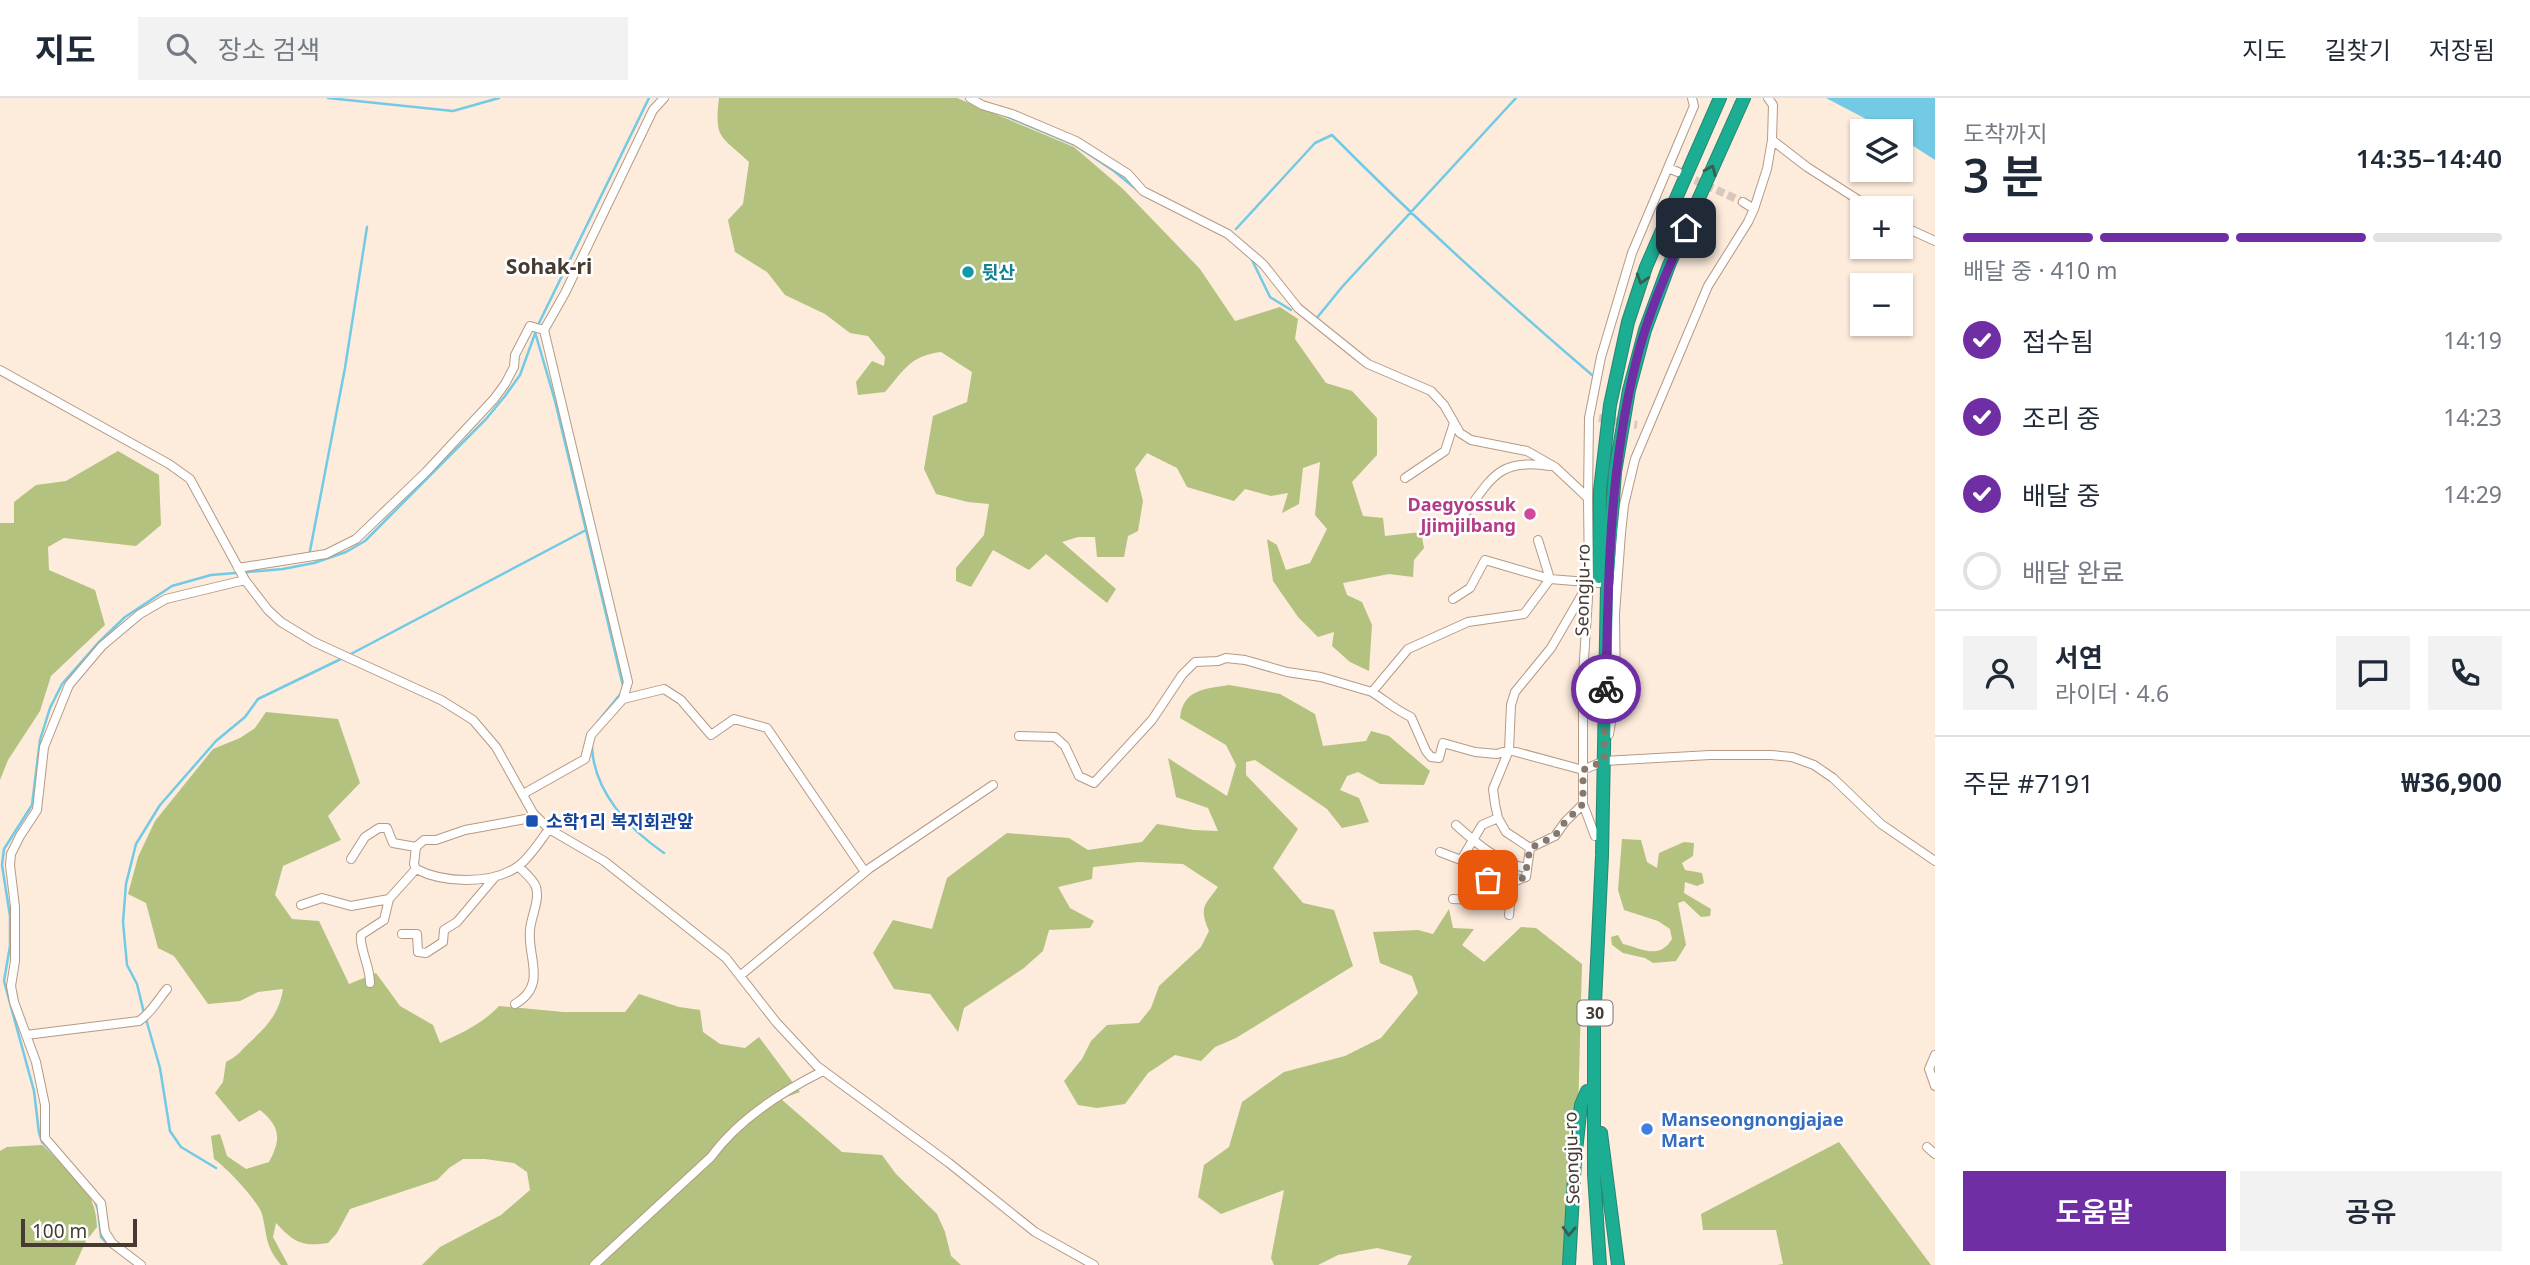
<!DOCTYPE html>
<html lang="ko">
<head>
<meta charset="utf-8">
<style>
	body { margin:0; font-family:"Noto Sans","Noto Sans KR",sans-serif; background:#f2f2f3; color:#1f2937; height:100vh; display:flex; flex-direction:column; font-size:26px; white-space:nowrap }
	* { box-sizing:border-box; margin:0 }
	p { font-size:23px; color:#747a83 }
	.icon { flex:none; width:38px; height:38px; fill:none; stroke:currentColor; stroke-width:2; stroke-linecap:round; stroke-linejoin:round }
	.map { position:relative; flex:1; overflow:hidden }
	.panel { display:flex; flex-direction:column; background:#fff; width:595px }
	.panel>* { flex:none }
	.fabs { position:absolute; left:1850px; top:21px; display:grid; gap:14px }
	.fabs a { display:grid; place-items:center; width:63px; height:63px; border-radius:0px; background:#fff; box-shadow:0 2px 5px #0004; font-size:35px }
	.scale { position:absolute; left:21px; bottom:18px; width:116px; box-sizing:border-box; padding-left:7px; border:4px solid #463a31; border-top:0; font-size:19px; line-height:24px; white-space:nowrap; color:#463a31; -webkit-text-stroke:5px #fff; paint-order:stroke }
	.pin { position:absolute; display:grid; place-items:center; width:60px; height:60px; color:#fff; margin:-30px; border-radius:14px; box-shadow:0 4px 10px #0006 }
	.courier { position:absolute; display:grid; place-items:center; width:70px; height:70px; margin:-35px; border:5px solid #6f2ea4; border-radius:50%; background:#fff; color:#222; box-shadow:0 2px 9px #0007 }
	.overview em { font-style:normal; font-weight:600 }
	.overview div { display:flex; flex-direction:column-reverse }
	.overview { display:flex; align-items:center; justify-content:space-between; height:119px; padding:0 28px }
	h1 { font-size:46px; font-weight:600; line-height:52px }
	.bar { display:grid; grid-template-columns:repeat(4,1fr); gap:10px 7px; align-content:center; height:84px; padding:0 28px }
	.bar i { height:9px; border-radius:5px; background:#e0e1e3 }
	.bar .on { background:#6f2ea4 }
	.bar p { grid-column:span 4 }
	.line { display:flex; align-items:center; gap:18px; padding:0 28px; border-top:2px solid #e0e1e3 }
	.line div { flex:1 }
	.round { display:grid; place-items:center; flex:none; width:74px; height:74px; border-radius:0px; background:#f2f2f3 }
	ol { padding:0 28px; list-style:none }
	li { display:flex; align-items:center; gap:21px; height:77px }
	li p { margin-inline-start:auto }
	li .icon { padding:7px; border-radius:50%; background:#6f2ea4; color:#fff; stroke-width:4 }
	li:last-child { color:#747a83 }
	li i { width:38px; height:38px; border:4px solid #e0e1e3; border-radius:50% }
	.primary-button { display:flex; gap:14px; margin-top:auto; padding:14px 28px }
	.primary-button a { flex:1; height:80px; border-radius:0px; background:#6f2ea4; color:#fff; font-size:28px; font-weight:600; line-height:80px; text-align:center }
	.primary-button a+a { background:#f2f2f3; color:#1f2937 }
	header { display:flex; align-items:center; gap:42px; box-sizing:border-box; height:98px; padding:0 35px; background:#fff; border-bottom:2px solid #e0e1e3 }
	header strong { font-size:33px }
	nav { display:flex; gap:38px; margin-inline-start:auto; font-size:24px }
	.search { width:490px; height:63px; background:#f2f2f3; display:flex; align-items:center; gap:18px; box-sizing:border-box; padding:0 24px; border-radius:0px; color:#747a83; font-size:26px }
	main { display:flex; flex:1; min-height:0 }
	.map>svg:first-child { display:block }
	.forest { fill:#b3c27e }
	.water { fill:#72cae4 }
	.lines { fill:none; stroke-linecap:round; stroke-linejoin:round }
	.stream { stroke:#72cae4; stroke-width:2.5 }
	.minor-tunnel { stroke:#d8c8ba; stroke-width:8; stroke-dasharray:8 4; stroke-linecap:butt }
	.minor-casing { stroke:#b69a84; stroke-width:10 }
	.highway-casing { stroke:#2b8571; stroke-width:14 }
	.minor { stroke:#fff; stroke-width:8 }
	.highway { stroke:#1cae93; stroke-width:12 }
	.oneway { stroke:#395d4e }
	.done { stroke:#86786d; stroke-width:7; stroke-dasharray:0 12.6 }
	.route { stroke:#6f2ea4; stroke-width:9 }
	.culture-dot { fill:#0f9aa8; stroke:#fff; stroke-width:2.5 }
	.hotel-dot { fill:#d1479c; stroke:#fff; stroke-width:2.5 }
	.transit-dot { fill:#1a4fb4; stroke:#fff; stroke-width:2.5 }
	.shop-dot { fill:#3f7fe0; stroke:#fff; stroke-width:2.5 }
	.labels { text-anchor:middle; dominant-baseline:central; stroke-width:5; stroke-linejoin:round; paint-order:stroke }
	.shield { fill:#fff; stroke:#7e756f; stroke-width:2 }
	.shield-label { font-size:16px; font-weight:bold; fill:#463a31 }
	.culture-label { font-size:18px; font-weight:bold; fill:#0d838f; stroke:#fff; text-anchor:start }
	.hotel-label { font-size:18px; font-weight:bold; fill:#b23c85; stroke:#fff; text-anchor:end }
	.street-label { font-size:18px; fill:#463a31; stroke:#fff }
	.transit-label { font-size:18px; font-weight:bold; fill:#164399; stroke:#fff; text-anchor:start }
	.shop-label { font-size:18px; font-weight:bold; fill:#366cbe; stroke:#fff; text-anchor:start }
	.quarter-label { font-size:21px; font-weight:bold; fill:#463a31; stroke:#fff }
</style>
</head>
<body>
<header>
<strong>지도</strong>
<div class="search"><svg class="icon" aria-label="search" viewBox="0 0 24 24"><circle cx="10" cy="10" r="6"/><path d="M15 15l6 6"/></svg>장소 검색</div>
<nav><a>지도</a><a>길찾기</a><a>저장됨</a></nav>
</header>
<main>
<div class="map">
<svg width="1935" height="1167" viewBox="0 0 1935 1167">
	<rect width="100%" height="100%" fill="#fdebdc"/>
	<path class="forest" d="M719,0H957L1074,49L1123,91L1200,171L1235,223L1280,209L1298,221L1295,241L1326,285L1352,293L1377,320V357L1352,384L1363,418L1383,420L1385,438L1421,434L1424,450L1414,462L1413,479L1389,476L1343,485L1347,497L1362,504L1372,527L1369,573L1350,564L1332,548L1334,534L1318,539L1298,519L1273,483L1267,441L1277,447L1286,472L1310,465L1327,431L1315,417L1320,364L1303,370L1299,406L1282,415L1288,395L1271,398L1245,391L1234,403L1187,389L1177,370L1147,355L1135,371L1143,403L1138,433L1128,438L1124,459H1097L1095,439H1078L1062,444L1116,491L1107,505L1046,456L1029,472L993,452L971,489L956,483V470L984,437L989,406L968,404L936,396L924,371L933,318L967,304L972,274L941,254C910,258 904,272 885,294L858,297L856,284L872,263L884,268L885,259L868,238L850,235L825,216L785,197L767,174L735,154L728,122L743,106L749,64C721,37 714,42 719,0Z
		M118,353L159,377L161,427L136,448L64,440L48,449L49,472L95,492L105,527L51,578L40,613L8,662L0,682V425H14V404L36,387L66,383Z
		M1229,587L1280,596L1315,616L1323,648L1366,643L1371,633L1389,638L1430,673L1424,687L1380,686L1358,674L1347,678L1340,692L1359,700L1369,724L1342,730L1327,711L1255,662L1246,664V677L1298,731L1273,770L1303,805L1334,812L1353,868L1236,940L1215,949L1201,963L1175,957L1148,975L1125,1006L1097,1010L1078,1007L1064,983L1082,961L1091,943L1107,927L1139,925L1151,910L1159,888L1201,849L1209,833C1199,809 1204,808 1218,789L1183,766L1138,764L1093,769L1092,781L1058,789L1070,810L1094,823L1090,830L1049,832L1043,853L1024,870L964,910L958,934L930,896L894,891L873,855L893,822L932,831L947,780L1007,735L1069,740L1088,752L1142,744L1157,726L1194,732L1218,733L1208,710L1176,699L1168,660L1227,698L1236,667L1226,647L1180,620C1183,591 1205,591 1229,587Z
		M266,614L338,621L360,685L328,718L341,742L283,768L275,797L292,821L319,823L349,886L376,875L400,908L433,927L440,945C462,935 482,926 499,908L563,914H625L639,896L679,909L700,912L703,934L720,946L745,950L759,939L800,994L781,1001L842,1054L882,1057L896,1076L937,1116L945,1134L951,1158L961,1167H422L440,1149L501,1117L530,1092L527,1074L514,1065L485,1061H463L449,1070L437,1082L350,1111L337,1135L328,1145C301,1149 294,1144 276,1125L273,1139L288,1167H281C264,1146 268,1139 262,1116C258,1103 226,1069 214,1061L211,1038L220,1036L227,1058L246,1071L269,1064C281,1042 281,1029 260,1012L239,1024L215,995L223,984L226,964C236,959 240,954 248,946C266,929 279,917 283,891L258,894L240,903L208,906L174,858L158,850L146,805L128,796L138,759L155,723L213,651L240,640L255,630Z
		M1622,741L1641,742L1647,764L1657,770L1659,755L1684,744L1694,745L1693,758L1682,765L1685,772L1702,775L1704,785L1697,788L1685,784L1684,795L1711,811L1710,818L1701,819L1684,803L1678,805L1686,847L1676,863L1653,865L1645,860L1623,855L1612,847L1611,839L1618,837L1623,846C1643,851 1659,862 1672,841L1670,831L1658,823L1624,812L1618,792Z
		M1449,811L1453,830L1474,831L1462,847L1484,864L1521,829L1536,830L1582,866L1574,1167H1407L1412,1158L1377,1150L1338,1157L1318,1167H1274L1271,1160L1284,1092L1221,1116L1198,1099L1204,1067L1229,1049L1242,1004L1284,974L1345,958L1381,940L1418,895L1412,878L1380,865L1373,834L1418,832L1433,836Z
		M1839,1044L1931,1167H1777L1783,1166L1776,1132H1703L1701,1116Z
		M42,1047C69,1072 96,1089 97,1129L86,1143L75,1167H0V1053L7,1049Z"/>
	<path class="water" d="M1826,0H1935V62L1901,40L1900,33H1889Z"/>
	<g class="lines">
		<path class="stream" d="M328,0L453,13L499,0
			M1003,17L1075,47L1114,73L1142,96
			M1236,131L1315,45L1332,37C1415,121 1502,200 1592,277
			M1252,162L1270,199L1291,212
			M1316,221L1342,189L1516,0
			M538,227L649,0
			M586,432L623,588
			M310,453L345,270L367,129
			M349,557L586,432L555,303L535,234
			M591,632L622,594
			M592,649C594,694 629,731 664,755
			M144,915L137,886L127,867L123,824L126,786L136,746L160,707L216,643L245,619L258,601L343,560
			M146,921L160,970L170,1033L181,1049L216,1070
			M52,1054L42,1044L39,1035L34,993L4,883L10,848V818L2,767L4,751L32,707L40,642L50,610L62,586L98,545L125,519L172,488L211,477L283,471L314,465L346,454L365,443L486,321L505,298L520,277L536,233
			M95,1103L98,1112L101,1139L110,1148"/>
		<path class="minor-tunnel" d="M1684,77L1743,104
			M1599,320L1637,327"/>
		<defs>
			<path id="minor" d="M970,0L982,7L1012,16L1076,43L1128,76L1143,93L1228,136L1263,166L1298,210L1359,259L1368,266L1431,293L1444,307L1460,335L1471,342L1527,353L1555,369L1588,400L1589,484L1583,577V706L1595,738
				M1768,0L1773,7L1772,42L1807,69L1871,110
				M1668,70L1678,74
				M1743,104L1754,111
				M1900,127L1935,143
				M0,272L169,366L190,381L245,482L268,512L281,524L314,544L441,602L473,622L496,649L533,715L549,731L604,763L726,860L776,924L817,968L949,1065L1035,1134L1094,1167
				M1405,380L1445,353L1454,325
				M1588,400L1589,320L1601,259L1632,155L1694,8L1692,0
				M1464,417C1492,380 1498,360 1550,368
				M238,470L326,456L356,441L426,374L494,301L505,286L514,269L515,257L530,228L544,232
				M1453,501L1470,490L1485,462L1550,481L1538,442
				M1372,594C1386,603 1397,613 1411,619L1426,653L1431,659L1439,660L1443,645L1475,654L1497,656L1509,652L1583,672L1604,663L1710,657H1771L1792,659L1814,667L1833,680L1881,726L1935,763
				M623,601L664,591L681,602L711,637L734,621L767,630L865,774
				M1609,636L1616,594L1615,516L1621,435L1624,407L1635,361L1708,188L1748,124L1754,111L1767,71L1772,42
				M1019,638L1055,639L1065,648L1079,678L1094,685L1152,622L1182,577L1195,564L1218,563L1226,560L1245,562L1287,574L1321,579L1372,594L1408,551L1468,524L1524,516L1550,481L1599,485
				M523,696L585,661L591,637L623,601L628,584L544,232L565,195L653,12L664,0
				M1583,706L1565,724L1555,738L1530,750L1506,734L1498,720L1495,706L1493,691L1509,652L1511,607L1515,594L1551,550L1587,488
				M1456,727C1476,745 1500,766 1527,770
				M1440,754L1461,762L1474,774L1503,789L1511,796L1509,817
				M351,761L365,739L379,730H387L393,745L416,749
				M1461,762L1482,727L1498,720
				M416,771C443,785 490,787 517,769C529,761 540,743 549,731
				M1453,801C1486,803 1496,790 1526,779L1530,750
				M301,807L322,800L351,808L389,801
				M402,836H417L418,854L426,855L443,844L444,832L457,824L495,779
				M741,877L870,770L993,687
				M370,885C370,867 359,850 361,837L384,822L389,801L416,771L414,766L416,749L424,742H436L465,732L531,720L539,722
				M515,906C548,887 527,859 530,832C531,818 540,803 536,789C533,781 525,775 519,769
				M26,937L139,923C151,915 157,903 167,891
				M1935,957L1929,971L1935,988
				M1927,1049L1935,1056
				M141,1167L112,1145L105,1134L101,1105L45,1040V1007L36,964L14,904L11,888L15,863V809L10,767L11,756L20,738L37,712L44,649L69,587L102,548L140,516L166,501L245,482
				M594,1167L711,1059C738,1022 783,993 823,973"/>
			<path id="highway" d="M1599,479L1600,392L1610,307L1628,224L1646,169L1720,0
				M1601,1035L1618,1167
				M1569,1167L1575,1062L1581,1007L1587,993
				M1600,1167L1594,1076V926L1602,758L1607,487L1615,374L1629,292L1645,232L1669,167L1744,0"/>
		</defs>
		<use href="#minor" class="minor-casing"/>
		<use href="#highway" class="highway-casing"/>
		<use href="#minor" class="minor"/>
		<use href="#highway" class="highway"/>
	</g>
	<defs><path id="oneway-chevron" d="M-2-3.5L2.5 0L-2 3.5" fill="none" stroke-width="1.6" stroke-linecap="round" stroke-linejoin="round" transform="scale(1.75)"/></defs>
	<g class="oneway">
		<use href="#oneway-chevron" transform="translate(1711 72) rotate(-67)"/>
		<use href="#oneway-chevron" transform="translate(1642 181) rotate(107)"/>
		<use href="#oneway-chevron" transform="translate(1569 1133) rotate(92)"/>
	</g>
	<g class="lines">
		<path class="done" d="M1488,782L1503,789L1525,779L1530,750L1555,738L1565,724L1583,706V672L1604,663L1606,591"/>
		<path class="route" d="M1606,591C1608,481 1609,372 1636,264C1647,218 1667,173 1686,130"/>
	</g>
	<circle class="culture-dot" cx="968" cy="174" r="7"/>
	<circle class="hotel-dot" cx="1530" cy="416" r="7"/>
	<rect class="transit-dot" x="525" y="716" width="14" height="14" rx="3.5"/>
	<circle class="shop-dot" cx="1647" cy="1031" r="7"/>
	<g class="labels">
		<rect class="shield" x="1577.5" y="902.5" width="35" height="25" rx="5"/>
		<g class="shield-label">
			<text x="1595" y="915">30</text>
		</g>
		<g class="culture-label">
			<text x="982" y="174">뒷산</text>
		</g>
		<g class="hotel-label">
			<text x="1516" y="406">Daegyossuk<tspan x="1516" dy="21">Jjimjilbang</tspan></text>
		</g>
		<g class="street-label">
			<text transform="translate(1582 492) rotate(-89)">Seongju-ro</text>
			<text transform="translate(1571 1060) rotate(-92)">Seongju-ro</text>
		</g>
		<g class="transit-label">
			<text x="546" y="723">소학1리 복지회관앞</text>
		</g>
		<g class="shop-label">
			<text x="1661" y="1021">Manseongnongjajae<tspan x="1661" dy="21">Mart</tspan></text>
		</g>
		<g class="quarter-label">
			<text x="549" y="168">Sohak-ri</text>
		</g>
	</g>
</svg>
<div class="fabs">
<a><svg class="icon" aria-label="layers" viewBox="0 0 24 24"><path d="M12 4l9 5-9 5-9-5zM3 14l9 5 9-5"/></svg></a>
<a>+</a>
<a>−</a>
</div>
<div class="scale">100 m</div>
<div class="pin" style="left:1488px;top:782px;background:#ea580c"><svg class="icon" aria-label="bag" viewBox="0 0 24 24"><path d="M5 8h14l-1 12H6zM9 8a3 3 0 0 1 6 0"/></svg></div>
<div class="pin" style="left:1686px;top:130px;background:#1f2937"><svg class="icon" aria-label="home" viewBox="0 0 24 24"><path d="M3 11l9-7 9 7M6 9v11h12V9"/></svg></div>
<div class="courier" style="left:1606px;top:591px"><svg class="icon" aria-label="bike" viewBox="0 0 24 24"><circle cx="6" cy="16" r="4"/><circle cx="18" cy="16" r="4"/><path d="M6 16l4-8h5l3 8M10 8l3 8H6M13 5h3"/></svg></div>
</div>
<section class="panel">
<div class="overview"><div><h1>3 분</h1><p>도착까지</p></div><em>14:35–14:40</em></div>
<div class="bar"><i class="on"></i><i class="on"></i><i class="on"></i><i></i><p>배달 중 · 410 m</p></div>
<ol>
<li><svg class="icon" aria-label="check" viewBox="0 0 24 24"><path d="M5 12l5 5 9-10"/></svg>접수됨<p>14:19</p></li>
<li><svg class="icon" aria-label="check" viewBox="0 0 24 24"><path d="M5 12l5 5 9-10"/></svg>조리 중<p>14:23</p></li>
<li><svg class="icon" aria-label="check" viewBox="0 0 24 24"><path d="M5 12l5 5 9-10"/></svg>배달 중<p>14:29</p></li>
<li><i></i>배달 완료</li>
</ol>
<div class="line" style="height:126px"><a class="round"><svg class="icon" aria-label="person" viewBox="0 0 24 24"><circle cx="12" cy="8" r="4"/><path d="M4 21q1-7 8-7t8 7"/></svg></a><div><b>서연</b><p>라이더 · 4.6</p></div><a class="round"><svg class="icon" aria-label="chat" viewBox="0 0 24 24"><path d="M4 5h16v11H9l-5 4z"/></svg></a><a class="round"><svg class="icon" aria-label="phone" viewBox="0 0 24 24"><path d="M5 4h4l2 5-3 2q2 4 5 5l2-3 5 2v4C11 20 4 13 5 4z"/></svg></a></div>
<div class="line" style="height:91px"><div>주문 #7191</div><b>₩36,900</b></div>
<div class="primary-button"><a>도움말</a><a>공유</a></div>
</section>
</main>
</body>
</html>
